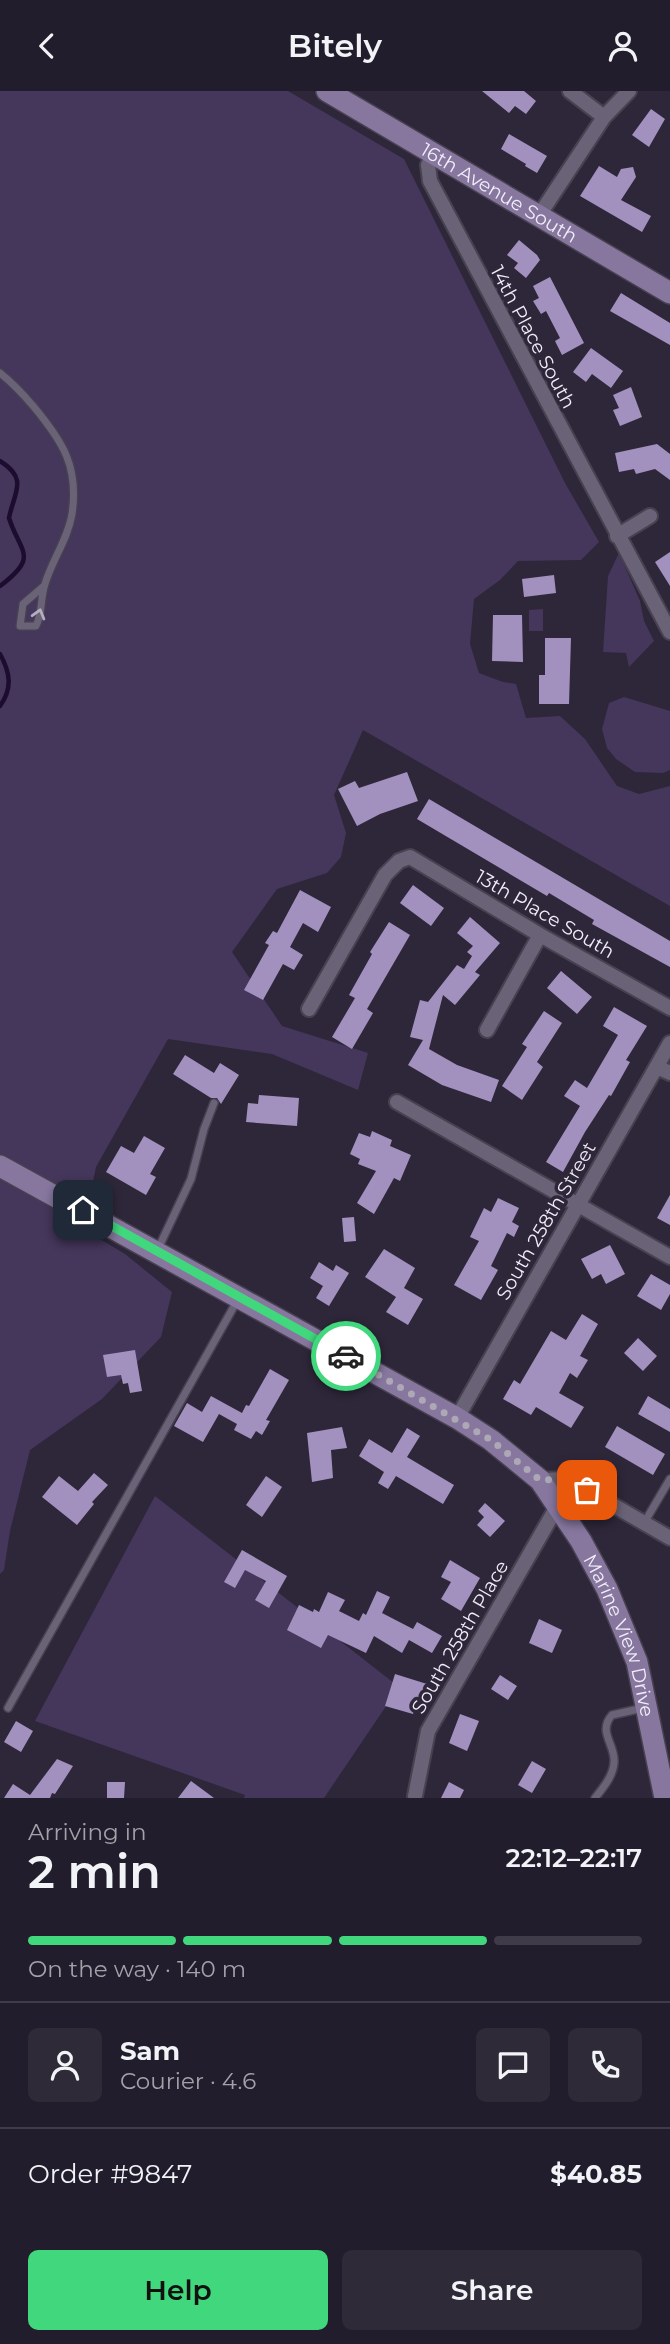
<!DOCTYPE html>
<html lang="en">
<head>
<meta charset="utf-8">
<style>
	body { margin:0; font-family:Montserrat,sans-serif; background:#2e2a38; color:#f1f3f6; height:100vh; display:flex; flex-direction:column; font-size:26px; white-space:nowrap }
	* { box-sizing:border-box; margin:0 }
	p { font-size:23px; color:#a2a2a9 }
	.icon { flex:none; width:38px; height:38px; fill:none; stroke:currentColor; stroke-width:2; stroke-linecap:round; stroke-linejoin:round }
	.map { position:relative; height:1707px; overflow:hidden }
	.side { display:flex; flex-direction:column; background:#221d2c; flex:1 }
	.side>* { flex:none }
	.pin { position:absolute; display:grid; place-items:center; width:60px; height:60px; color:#fff; margin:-30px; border-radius:14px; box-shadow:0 4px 10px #0006 }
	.courier { position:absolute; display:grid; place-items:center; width:70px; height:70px; margin:-35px; border:5px solid #41d77c; border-radius:50%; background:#fff; color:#222; box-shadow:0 2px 9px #0007 }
	.overview em { font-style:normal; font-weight:600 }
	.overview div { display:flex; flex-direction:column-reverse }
	.overview { display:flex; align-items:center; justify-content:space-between; height:119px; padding:0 28px }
	h1 { font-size:46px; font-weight:600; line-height:52px }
	.bar { display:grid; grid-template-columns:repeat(4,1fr); gap:10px 7px; align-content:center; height:84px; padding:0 28px }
	.bar i { height:9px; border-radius:5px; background:#3f3b48 }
	.bar .selected { background:#41d77c }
	.bar p { grid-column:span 4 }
	.line { display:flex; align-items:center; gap:18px; padding:0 28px; border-top:2px solid #3f3b48 }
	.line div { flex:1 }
	.round { display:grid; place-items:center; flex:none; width:74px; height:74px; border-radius:10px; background:#2e2a38 }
	.button { display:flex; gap:14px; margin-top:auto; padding:14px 28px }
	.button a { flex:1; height:80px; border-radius:10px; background:#41d77c; color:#111; font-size:28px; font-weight:600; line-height:80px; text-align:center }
	.button a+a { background:#2e2a38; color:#f1f3f6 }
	header { display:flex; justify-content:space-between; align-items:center; height:91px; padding:0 28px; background:#221d2c; font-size:32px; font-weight:600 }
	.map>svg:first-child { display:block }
	.green { fill:#45365b }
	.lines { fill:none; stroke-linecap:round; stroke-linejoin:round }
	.stream { stroke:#1c0c2e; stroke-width:4.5 }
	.building { fill:#a291be }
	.lane-casing { stroke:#474150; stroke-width:10 }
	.street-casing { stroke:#474150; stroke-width:18 }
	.secondary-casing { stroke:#474150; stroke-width:24 }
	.lane { stroke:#6a6277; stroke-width:7 }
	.street { stroke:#6a6277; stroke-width:14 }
	.secondary { stroke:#87779f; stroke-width:21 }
	.oneway { stroke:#b4aebe }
	.done { stroke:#ada8b6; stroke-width:7; stroke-dasharray:0 12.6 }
	.route { stroke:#41d77c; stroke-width:9 }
	.labels { text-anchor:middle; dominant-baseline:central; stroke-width:7; stroke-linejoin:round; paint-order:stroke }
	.street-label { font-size:19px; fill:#f1edf9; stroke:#2e273a }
</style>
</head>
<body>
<header><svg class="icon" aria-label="back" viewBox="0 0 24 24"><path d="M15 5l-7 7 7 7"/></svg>Bitely<svg class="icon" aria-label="person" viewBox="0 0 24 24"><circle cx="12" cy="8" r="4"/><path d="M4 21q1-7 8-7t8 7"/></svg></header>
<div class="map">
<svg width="670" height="1707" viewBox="0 0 670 1707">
	<rect width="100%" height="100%" fill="#2e273a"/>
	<path class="green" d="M0,0H288L404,68L565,392L599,451L581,469L518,470L500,489L474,508L470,553L479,582L503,591L516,593L526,627L560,625L585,648L617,695L639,703L670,695V815L363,639L334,704L346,742L341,766L327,782L277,798L232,861L282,935L368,962L358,999L272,963L168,948L96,1076L83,1138L125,1163L172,1201L161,1246L102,1308L30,1359L10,1440L4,1479L0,1483Z
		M619,462L640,510L644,530L654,550L629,576L626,562L603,561L608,485Z
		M543,518V540H529V519Z
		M624,606L670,620V679L663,682L635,681L616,668L607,657L602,638L609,612Z
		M155,1405L399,1596L324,1707H244L245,1704L35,1630Z"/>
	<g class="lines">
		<path class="stream" d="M0,370C29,388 14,401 9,427C20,462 40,465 0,495
			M0,563C10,581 13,597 0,615"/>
	</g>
	<path class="building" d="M482,0H524L536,10L526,23L515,15L509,22Z
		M651,18L665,28L649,56L632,44Z
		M509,43L547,65L537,82L525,75L526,73L501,58Z
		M599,75L617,86L621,78L633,76L636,86L621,109L651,125L642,141L580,105Z
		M519,149L537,164L540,169L526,187L514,177L518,172L507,164Z
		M550,186L584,252L562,264L555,250L560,247L546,220L541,223L533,210L539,207L533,195Z
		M621,202L670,232V254L610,220Z
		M591,257L623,280L611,297L592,283L586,291L573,281Z
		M631,296L642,326L620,335L613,319L619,317L613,304Z
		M657,353L670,363V389L655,378L636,383L634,378L619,381L615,362Z
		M670,461V495L655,471Z
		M554,484L556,502L524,506L522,488Z
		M493,524H522L523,571L492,570Z
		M545,547H571L569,613H539V584H545Z
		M407,681L418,710L380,723L357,735L338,698L355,690L359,697Z
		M429,708L670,850V876L592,833L594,829L549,802L547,805L417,728Z
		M413,794L444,817L431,835L400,812Z
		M300,799L331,816L318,841L303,832L290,856L303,864L294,879L283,873L263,909L244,899L269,854L265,852L273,840L277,842Z
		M470,826L500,852L475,881L480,884L455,914L443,904L429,958L457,974L499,989L491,1011L442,994L408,974L423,949L410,946L420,909L428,911L457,874L464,878L472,865L467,861L473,855L457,842Z
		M389,831L410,844L367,918L373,922L352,958L332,946L355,907L349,904L372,863L370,861Z
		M561,880L592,906L577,923L547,897Z
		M614,916L647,935L626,969L630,971L611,1005L609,1004L585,1041L563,1081L546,1071L580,1015L564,1005L575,989L587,997L618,944L603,935Z
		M544,920L562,932L537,971L543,976L522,1009L502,995L527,956L522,953Z
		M185,964L214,982L220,972L239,984L221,1013L217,1007H211L173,983Z
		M259,1004L299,1007L297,1035L246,1031L248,1012L258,1013Z
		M372,1040L392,1049L390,1055L411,1064L400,1090L394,1087L374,1123L357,1112L376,1080L358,1073L360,1068L350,1063L359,1042L370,1046Z
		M144,1045L165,1057L150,1083L156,1086L146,1104L106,1081L121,1055L134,1062Z
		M670,1104V1134L657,1127Z
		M498,1107L519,1117L512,1131L519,1135L514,1146L507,1142L491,1175L498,1179L481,1209L454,1194L479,1150L470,1146L484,1117L491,1121Z
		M354,1126L356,1150L344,1151L342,1127Z
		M610,1154L625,1183L606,1193L601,1183L592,1188L581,1168Z
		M384,1158L415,1177L404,1197L423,1208L408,1234L386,1221L396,1206L365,1186Z
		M319,1171L333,1180L336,1174L349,1182L329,1215L316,1207L323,1195L310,1187Z
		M651,1183L670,1194V1203L661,1219L637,1205Z
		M582,1223L598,1233L580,1265L588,1269L577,1287L570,1282L559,1302L584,1316L571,1337L536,1316L531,1324L503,1308L514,1289L520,1293L551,1240L566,1249Z
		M638,1247L657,1265L643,1280L624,1262Z
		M135,1259L142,1300L130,1302L128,1292L123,1293L121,1284L107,1286L103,1264Z
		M270,1278L289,1289L266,1329L270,1330L262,1344L256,1340L251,1348L234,1339L237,1333L219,1323L203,1351L174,1335L187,1312L202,1321L211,1305L242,1322L246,1314L249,1315Z
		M648,1305L670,1318V1341L638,1323Z
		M617,1335L665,1363L653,1384L605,1356Z
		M342,1336L347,1357L331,1359L333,1387L312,1391L307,1342Z
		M407,1337L420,1345L407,1366L454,1394L443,1413L396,1385L388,1398L378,1392L384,1381L359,1365L369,1348L392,1362Z
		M94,1382L108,1394L92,1411L94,1413L77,1434L42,1406L59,1385L78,1400Z
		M266,1385L282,1396L262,1426L246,1414Z
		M485,1412L505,1430L490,1446L477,1434L484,1426L478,1420Z
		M242,1459L287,1485L269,1517L255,1509L266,1490L245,1479L235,1497L224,1491Z
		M450,1469L480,1487L461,1520L441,1508L451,1491L441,1486Z
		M377,1500L390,1506L382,1522L413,1538L417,1531L442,1545L432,1562L409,1549L402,1562L374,1545L366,1562L328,1544L321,1557L287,1539L299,1514L313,1521L314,1518L319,1521L328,1501L345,1509L339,1520L359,1530L363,1522L366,1524Z
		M539,1528L562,1539L552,1562L529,1552Z
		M395,1583L427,1593L421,1612L417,1610L413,1623L385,1615Z
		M500,1584L517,1595L508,1609L491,1598Z
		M460,1623L479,1630L467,1660L449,1652Z
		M16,1630L33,1640L21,1661L4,1651Z
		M57,1668L73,1675L55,1703L52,1702L50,1707H4L13,1693L30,1704Z
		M532,1670L546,1678L532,1702L518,1694Z
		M191,1690L214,1707H178Z
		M107,1691H125L124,1707H107Z
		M449,1691L464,1699L460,1707H441Z"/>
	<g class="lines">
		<defs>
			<path id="lane" d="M0,282C14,293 23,303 34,316C63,351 79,376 72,423C68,448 52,469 45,493C40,508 43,521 36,535H20L23,513L44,495
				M157,1160L191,1088L204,1038L214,1012
				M644,1432L670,1388
				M8,1617L237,1210
				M595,1707C603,1697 613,1685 614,1672C616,1654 597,1641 612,1624L643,1617"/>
			<path id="street" d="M570,0L604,26
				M434,62L428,74L430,90L670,541
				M538,126L604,26L629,0
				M617,445L650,425
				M309,918L385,784L399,770L410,766L540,844L670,917
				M487,939L540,844
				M657,976L670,982
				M397,1011L670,1166
				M457,1327L670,952
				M540,1389L568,1388L670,1447
				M415,1705L428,1640L558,1414"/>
			<g id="secondary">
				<path id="s1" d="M327,0L670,202"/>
				<path id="s2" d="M0,1075L457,1327L491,1349L540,1389L581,1450L607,1498L637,1571L665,1707"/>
			</g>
		</defs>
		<use href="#lane" class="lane-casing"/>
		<use href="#street" class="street-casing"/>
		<use href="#secondary" class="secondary-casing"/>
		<use href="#lane" class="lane"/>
		<use href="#street" class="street"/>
		<use href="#secondary" class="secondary"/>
	</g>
	<defs><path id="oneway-chevron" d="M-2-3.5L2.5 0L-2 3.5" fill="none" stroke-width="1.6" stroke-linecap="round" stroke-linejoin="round" transform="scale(1.75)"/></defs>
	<use class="oneway" href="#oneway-chevron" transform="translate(39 523) rotate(-74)"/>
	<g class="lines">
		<path class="done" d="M346,1265L491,1349L540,1389L568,1388L587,1399"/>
		<path class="route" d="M83,1119L346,1265"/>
	</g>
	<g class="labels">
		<g class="street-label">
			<text stroke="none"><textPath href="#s1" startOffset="200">16th Avenue South</textPath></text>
			<text transform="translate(533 246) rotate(62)">14th Place South</text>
			<text transform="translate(545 823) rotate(30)">13th Place South</text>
			<text transform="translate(546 1130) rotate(-60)">South 258th Street</text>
			<text stroke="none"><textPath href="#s2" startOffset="802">Marine View Drive</textPath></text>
			<text transform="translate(460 1546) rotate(-60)">South 258th Place</text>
		</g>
	</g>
</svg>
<div class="pin" style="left:587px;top:1399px;background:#ea580c"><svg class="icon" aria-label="bag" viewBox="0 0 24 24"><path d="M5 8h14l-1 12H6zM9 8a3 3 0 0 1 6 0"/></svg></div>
<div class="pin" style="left:83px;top:1119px;background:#1f2937"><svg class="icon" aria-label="home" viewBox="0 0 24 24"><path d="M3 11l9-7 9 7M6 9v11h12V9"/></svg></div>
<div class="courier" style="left:346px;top:1265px"><svg class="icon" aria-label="car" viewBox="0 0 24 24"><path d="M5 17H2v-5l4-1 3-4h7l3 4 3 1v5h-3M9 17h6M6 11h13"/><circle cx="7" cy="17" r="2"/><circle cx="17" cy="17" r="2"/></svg></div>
</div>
<section class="side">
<div class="overview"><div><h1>2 min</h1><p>Arriving in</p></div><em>22:12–22:17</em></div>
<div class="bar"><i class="selected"></i><i class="selected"></i><i class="selected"></i><i></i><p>On the way · 140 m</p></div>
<div class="line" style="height:126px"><a class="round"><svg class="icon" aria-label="person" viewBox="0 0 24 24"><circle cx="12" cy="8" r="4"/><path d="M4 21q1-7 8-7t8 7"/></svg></a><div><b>Sam</b><p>Courier · 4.6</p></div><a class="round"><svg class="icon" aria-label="chat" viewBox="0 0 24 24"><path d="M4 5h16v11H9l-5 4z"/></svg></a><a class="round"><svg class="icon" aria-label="phone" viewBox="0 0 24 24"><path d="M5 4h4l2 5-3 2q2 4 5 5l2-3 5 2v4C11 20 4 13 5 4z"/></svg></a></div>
<div class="line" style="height:91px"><div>Order #9847</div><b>$40.85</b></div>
<div class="button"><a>Help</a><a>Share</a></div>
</section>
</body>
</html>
